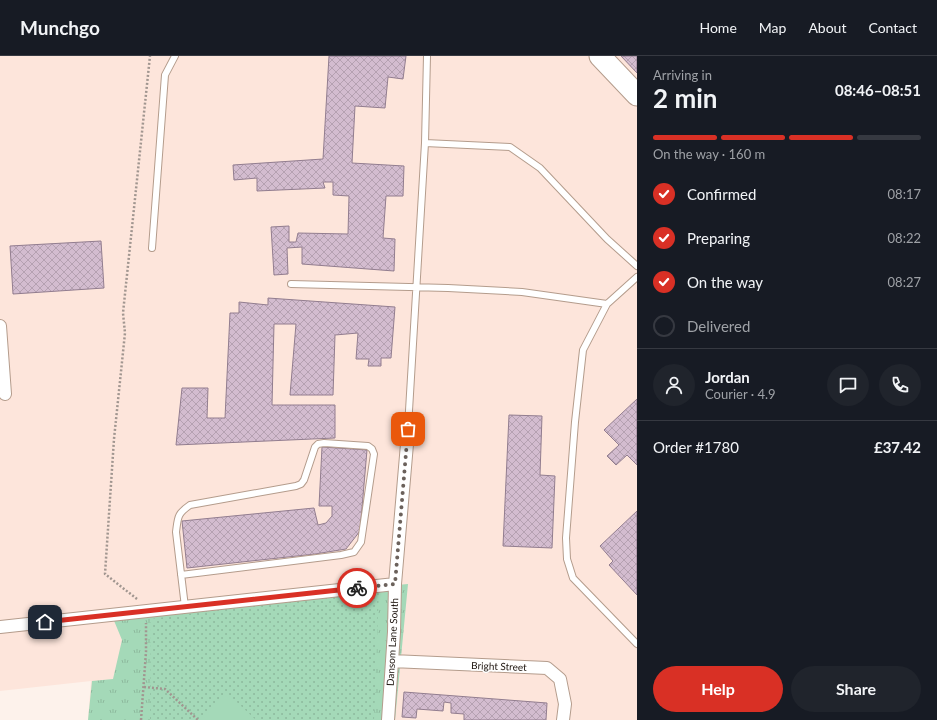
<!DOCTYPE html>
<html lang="en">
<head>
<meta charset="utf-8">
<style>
	body { margin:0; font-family:Lato,sans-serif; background:#20242c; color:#f1f3f6; height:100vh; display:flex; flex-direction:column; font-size:15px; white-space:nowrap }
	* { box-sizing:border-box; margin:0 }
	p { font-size:13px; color:#9ea1a6 }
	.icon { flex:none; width:22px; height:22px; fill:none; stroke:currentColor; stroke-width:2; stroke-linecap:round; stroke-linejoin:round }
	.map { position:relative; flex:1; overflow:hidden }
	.drawer { display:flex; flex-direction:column; background:#171b24; width:300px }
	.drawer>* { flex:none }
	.pin { position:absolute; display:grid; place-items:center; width:34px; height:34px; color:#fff; margin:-17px; border-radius:8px; box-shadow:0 2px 6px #0006 }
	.courier { position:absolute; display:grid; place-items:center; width:40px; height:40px; margin:-20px; border:3px solid #d93025; border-radius:50%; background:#fff; color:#222; box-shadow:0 1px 5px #0007 }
	.overview em { font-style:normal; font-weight:700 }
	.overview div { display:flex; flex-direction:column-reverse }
	.overview { display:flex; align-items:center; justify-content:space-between; height:68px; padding:0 16px }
	h1 { font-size:26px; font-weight:700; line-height:30px }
	.bar { display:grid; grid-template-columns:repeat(4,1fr); gap:6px 4px; align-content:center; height:48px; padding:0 16px }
	.bar i { height:5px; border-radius:3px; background:#363941 }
	.bar .active { background:#d93025 }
	.bar p { grid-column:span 4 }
	.line { display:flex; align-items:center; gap:10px; padding:0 16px; border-top:1px solid #363941 }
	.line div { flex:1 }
	.round { display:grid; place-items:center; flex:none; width:42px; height:42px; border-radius:21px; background:#20242c }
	ol { padding:0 16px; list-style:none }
	li { display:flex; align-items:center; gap:12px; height:44px }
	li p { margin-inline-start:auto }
	li .icon { padding:4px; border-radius:50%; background:#d93025; color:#fff; stroke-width:4 }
	li:last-child { color:#9ea1a6 }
	li i { width:22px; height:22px; border:2px solid #363941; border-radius:50% }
	.action { display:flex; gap:8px; margin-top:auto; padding:8px 16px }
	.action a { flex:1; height:46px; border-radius:24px; background:#d93025; color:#fff; font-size:16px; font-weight:700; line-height:46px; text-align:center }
	.action a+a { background:#20242c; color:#f1f3f6 }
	header { display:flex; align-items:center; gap:24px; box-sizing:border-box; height:56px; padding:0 20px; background:#171b24; border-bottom:1px solid #363941 }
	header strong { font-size:19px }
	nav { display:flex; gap:22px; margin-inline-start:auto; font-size:14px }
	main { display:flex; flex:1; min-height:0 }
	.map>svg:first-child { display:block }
	.industrial { fill:#fde5db }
	.grass { fill:url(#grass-tufts) }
	.park { fill:url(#park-dots) }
	.pitch { fill:#a4d9b8 }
	.building { fill:url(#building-cross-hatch); stroke:#927d8f }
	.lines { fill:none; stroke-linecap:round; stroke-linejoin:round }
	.service-casing { stroke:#b49c8c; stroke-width:8 }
	.minor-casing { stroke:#b49c8c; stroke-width:14 }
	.trunk-casing { stroke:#b49c8c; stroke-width:23 }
	.path { stroke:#a19690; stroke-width:2.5; stroke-dasharray:2 2; stroke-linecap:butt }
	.service { stroke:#fff; stroke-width:6 }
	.minor { stroke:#fff; stroke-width:12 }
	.trunk { stroke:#fff; stroke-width:21 }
	.done { stroke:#6b615b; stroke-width:4; stroke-dasharray:0 7.2 }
	.route { stroke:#d93025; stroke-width:5 }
	.labels { text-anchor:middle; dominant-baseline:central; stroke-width:3; stroke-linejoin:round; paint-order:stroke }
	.street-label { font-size:10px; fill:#1c130d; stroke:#fff }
</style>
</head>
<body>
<header>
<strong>Munchgo</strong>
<nav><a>Home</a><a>Map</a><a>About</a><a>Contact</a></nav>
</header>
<main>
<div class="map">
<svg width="637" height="664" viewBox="0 0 637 664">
	<defs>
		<pattern id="grass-tufts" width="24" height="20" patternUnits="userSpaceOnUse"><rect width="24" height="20" fill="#a4d9b8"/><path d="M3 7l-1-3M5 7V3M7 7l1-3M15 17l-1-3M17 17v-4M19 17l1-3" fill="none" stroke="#8db99d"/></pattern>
		<pattern id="park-dots" width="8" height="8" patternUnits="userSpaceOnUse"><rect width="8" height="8" fill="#a4d9b8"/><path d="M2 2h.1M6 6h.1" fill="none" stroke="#8db99d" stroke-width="1.8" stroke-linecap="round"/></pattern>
		<pattern id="building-cross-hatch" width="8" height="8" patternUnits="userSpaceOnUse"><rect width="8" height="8" fill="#d3bccf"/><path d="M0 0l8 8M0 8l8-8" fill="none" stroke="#b5a1b1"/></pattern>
	</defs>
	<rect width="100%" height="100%" fill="#fdf2eb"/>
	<path class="industrial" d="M0,0H637V664H88L91,625L0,635Z"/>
	<path class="grass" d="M408,528L395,664H88L92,625L113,623L122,584L110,555Z"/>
	<path class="park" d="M379,532L374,664H150L151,563Z"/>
	<path class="pitch" d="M227,637L256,664H206L204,662Z"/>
	<path class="building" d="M329,0H406L403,23L388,21L385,52L355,50L352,107L404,110L403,140H386L383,182L395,183L394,215L302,208V191L287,192L288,218L274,219L271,171L289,170V186H296L298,177L348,178L349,140L333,139V126H323L325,132L257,135V122L234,124L233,109L323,103Z
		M621,0H637V17Z
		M101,185L104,232L13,238L10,190Z
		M268,242L395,251L391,302H381V310H368L369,303H356L358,277L335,279L333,339H290L296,268H274L272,349H335V382L176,389L182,332H208L207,362H225L230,257H239V246L268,249Z
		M637,343V409L627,399L616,409L607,400L619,389L604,374Z
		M509,359L542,360L540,419L555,420L552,492L503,490Z
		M322,391L367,394L360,475L346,493L315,498L187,512L182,465L314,452L318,469L326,467L332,460V450H319Z
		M637,455V539L609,509L613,505L600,490Z
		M404,636L547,647L546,664H464V658L451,657V647L444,646L443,655L417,653L416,662L402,661Z"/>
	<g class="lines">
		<defs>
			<path id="service" d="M425,87L510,91L540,112L607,183L637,210
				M152,192L165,19L175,0
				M291,228L448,232L522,236L607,248L637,221
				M607,248L583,294L575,366L566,482L567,503L573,522L637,588
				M407,388L425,87L427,0
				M181,519L341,499L354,496L361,486L374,398L372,393L368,390L324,387L318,388L315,391L304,424L301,428L296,430L190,449C177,458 178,461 176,476L185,551"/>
			<path id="minor" d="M0,270L5,338
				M0,571L395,528
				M392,605L547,612L560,623L565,648L563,664
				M388,664L394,576L395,528L407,388"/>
			<path id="trunk" d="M600,0L637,39"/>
		</defs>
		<use href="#service" class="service-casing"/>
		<use href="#minor" class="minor-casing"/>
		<use href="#trunk" class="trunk-casing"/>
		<path class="path" d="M137,543L105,518L114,383L125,277L123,257L150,0
			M144,631L165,633L198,664
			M141,664L146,596V567"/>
		<use href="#service" class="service"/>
		<use href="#minor" class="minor"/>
		<use href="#trunk" class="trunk"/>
	</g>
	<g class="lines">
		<path class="done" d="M357,532L395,528L408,373"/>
		<path class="route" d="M45,566L357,532"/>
	</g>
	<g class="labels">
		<g class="street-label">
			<text transform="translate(392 586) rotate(-87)">Dansom Lane South</text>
			<text transform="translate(499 610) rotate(2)">Bright Street</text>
		</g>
	</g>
</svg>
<div class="pin" style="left:408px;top:373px;background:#ea580c"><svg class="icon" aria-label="bag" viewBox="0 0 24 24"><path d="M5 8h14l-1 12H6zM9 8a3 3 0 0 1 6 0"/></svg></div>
<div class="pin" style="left:45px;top:566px;background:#1f2937"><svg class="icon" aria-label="home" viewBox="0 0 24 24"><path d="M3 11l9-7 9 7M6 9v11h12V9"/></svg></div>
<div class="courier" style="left:357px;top:532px"><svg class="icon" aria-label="bike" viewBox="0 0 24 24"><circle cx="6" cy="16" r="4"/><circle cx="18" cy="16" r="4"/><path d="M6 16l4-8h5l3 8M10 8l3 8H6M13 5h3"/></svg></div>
</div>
<section class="drawer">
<div class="overview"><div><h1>2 min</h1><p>Arriving in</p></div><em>08:46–08:51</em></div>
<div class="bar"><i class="active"></i><i class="active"></i><i class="active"></i><i></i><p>On the way · 160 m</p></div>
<ol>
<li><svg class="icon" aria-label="check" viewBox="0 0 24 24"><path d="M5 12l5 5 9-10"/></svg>Confirmed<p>08:17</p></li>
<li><svg class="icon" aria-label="check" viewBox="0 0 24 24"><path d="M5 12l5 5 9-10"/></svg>Preparing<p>08:22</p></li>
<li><svg class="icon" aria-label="check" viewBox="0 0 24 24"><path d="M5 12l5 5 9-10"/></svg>On the way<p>08:27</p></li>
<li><i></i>Delivered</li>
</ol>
<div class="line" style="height:72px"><a class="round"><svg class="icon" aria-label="person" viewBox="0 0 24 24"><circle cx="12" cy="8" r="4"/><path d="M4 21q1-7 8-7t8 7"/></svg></a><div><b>Jordan</b><p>Courier · 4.9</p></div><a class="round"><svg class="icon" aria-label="chat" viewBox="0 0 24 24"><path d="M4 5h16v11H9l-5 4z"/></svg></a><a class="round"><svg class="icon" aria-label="phone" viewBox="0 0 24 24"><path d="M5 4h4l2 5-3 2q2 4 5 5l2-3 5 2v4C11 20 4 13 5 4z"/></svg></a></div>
<div class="line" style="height:52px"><div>Order #1780</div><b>£37.42</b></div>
<div class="action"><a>Help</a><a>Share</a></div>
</section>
</main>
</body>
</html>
